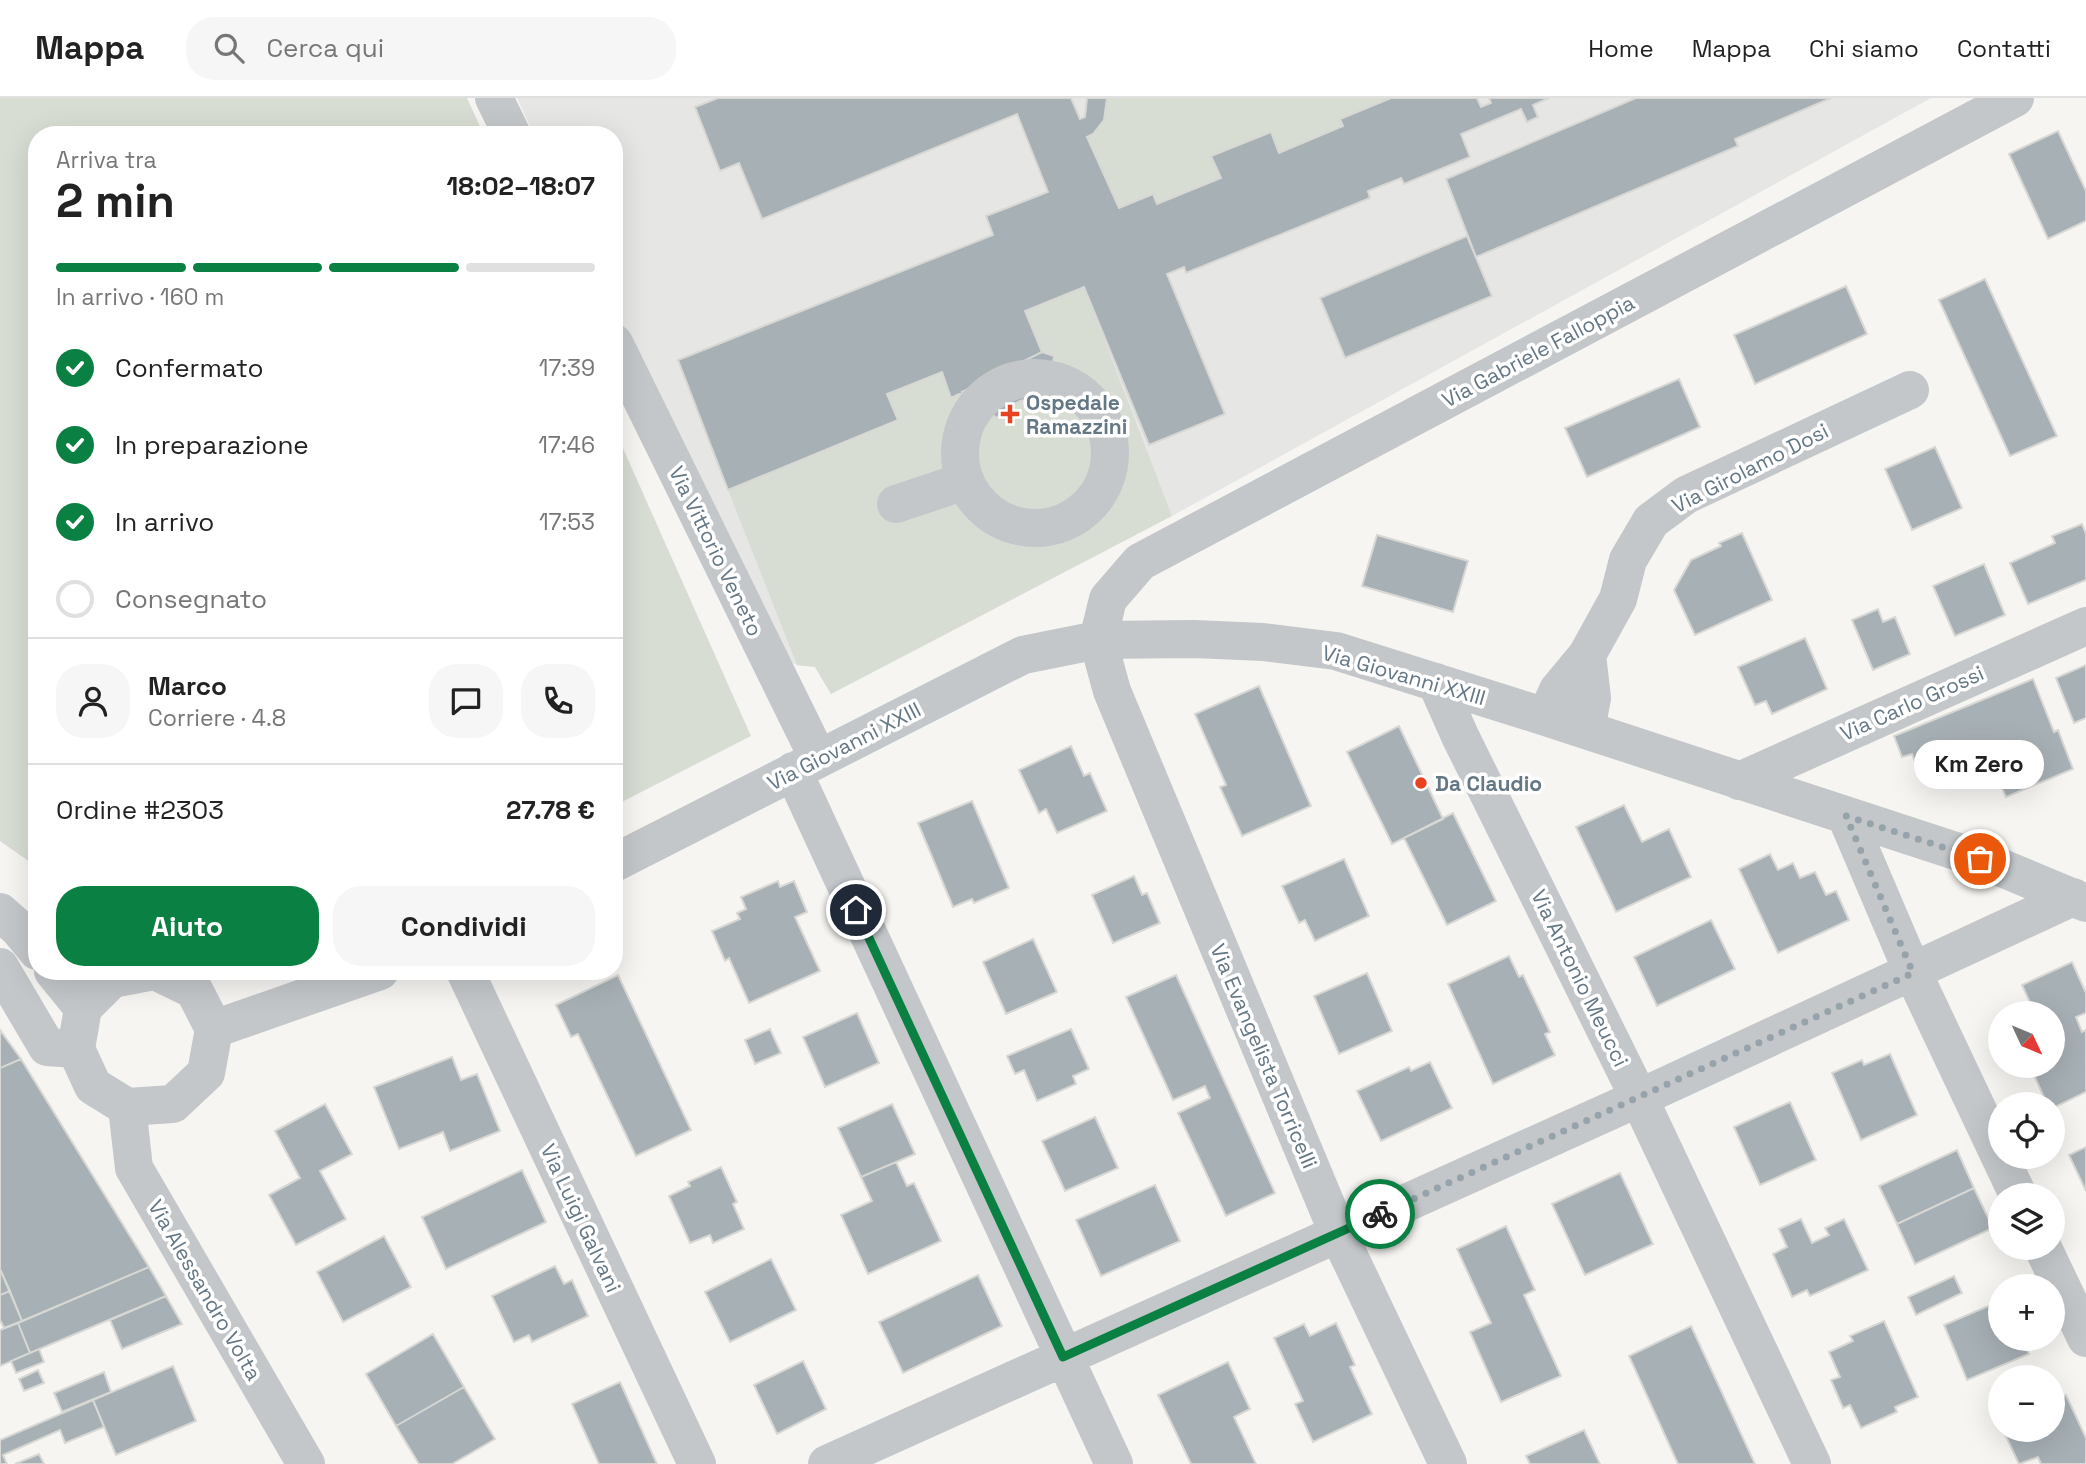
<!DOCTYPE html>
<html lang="it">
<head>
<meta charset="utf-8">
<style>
	body { margin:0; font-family:"Space Grotesk",sans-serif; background:#f6f6f6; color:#222; height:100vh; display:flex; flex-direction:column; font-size:26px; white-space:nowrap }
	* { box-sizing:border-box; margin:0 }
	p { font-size:23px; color:#767676 }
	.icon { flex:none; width:38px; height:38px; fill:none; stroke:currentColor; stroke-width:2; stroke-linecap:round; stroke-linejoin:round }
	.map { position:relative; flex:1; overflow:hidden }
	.drawer { position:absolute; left:28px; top:28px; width:595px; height:854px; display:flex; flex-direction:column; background:#fff; border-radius:28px; box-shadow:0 7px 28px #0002 }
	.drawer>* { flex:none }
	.needle { width:46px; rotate:134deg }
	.controls { position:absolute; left:1988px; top:903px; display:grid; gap:14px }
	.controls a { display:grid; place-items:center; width:77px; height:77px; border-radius:50%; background:#fff; box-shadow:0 7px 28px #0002; font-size:35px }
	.pin { position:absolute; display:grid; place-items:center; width:60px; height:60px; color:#fff; margin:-30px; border:4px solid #fff; border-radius:50%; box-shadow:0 2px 7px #0007 }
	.courier { position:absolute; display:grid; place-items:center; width:70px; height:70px; margin:-35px; border:5px solid #0b8043; border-radius:50%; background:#fff; color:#222; box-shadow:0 2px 9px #0007 }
	.bubble { position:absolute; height:49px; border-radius:24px; background:#fff; box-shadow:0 7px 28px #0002; font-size:23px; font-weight:700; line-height:49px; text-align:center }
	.summary em { font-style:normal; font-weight:700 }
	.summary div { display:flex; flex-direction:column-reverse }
	.summary { display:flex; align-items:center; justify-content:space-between; height:119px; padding:0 28px }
	h1 { font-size:46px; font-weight:700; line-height:52px }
	.bar { display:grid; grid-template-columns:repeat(4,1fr); gap:10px 7px; align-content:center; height:84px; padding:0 28px }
	.bar i { height:9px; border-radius:5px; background:#e0e0e0 }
	.bar .on { background:#0b8043 }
	.bar p { grid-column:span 4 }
	.line { display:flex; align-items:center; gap:18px; padding:0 28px; border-top:2px solid #e0e0e0 }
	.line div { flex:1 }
	.round { display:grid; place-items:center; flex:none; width:74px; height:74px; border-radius:28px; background:#f6f6f6 }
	ol { padding:0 28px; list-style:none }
	li { display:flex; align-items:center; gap:21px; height:77px }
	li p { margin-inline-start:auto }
	li .icon { padding:7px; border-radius:50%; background:#0b8043; color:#fff; stroke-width:4 }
	li:last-child { color:#767676 }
	li i { width:38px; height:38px; border:4px solid #e0e0e0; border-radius:50% }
	.cta { display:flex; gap:14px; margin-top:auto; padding:14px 28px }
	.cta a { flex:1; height:80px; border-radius:28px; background:#0b8043; color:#fff; font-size:28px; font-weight:700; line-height:80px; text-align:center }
	.cta a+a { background:#f6f6f6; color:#222 }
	header { display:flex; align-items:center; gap:42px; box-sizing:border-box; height:98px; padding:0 35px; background:#fff; border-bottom:2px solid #e0e0e0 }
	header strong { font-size:33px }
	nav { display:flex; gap:38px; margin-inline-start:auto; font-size:24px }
	.search { width:490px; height:63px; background:#f6f6f6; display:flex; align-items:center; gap:18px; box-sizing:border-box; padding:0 24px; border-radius:28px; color:#767676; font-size:26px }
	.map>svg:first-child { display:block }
	.built { fill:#e6e7e5 }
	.green { fill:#d7ddd3 }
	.building { fill:#a7b0b5; stroke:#d7d7d4; stroke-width:2 }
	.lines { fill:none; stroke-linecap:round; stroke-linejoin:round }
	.minor { stroke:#c3c7ca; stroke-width:38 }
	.done { stroke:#96a3aa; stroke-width:7; stroke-dasharray:0 12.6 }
	.route { stroke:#0b8043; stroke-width:9 }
	.poi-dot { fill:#e9421f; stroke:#fff; stroke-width:2.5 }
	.labels { text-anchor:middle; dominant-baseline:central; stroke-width:7; stroke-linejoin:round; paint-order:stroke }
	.street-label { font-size:21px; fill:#637784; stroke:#fff }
	.poi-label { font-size:21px; font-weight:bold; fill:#637784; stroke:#fff; text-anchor:start }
</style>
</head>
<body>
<header>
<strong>Mappa</strong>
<div class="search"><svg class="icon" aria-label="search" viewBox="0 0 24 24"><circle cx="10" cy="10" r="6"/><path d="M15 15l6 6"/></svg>Cerca qui</div>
<nav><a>Home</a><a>Mappa</a><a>Chi siamo</a><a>Contatti</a></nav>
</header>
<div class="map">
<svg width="2086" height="1366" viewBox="0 0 2086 1366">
	<rect width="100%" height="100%" fill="#f6f5f2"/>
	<path class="built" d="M517,0H1931L1172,418L1043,475L831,596L815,569L797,567L771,556L614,213V37H534Z"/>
	<path class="green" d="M0,0H467L484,37H37V769L0,743Z
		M1107,0H1391L1340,21L1343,28L1157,106L1153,96L1119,110L1087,39L1104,22Z
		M1084,189L1172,418L831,596L815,569L797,567L728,392L898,323L887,296L942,274L951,299L1025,213Z
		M614,330L751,638L614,708Z"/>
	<path class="building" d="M718,0H1071L1080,21L1085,19L1087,0H1107L1104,22L1093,36L1087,39L1119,110L1153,96L1157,106L1221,80L1211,58L1271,34L1279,55L1343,28L1340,21L1391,0H1477L1481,9L1491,5L1489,0H1549L1533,7L1538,19L1527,24L1521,11L1461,36L1470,59L1404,86L1401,80L1368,93L1370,100L1186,175L1184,169L1167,176L1225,316L1149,347L1084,189L1025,213L1042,254L951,300L942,274L887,296L898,322L728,392L678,262L993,137L986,118L1048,94L1017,16L762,121L739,65L720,73L695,9Z
		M1636,0H1831L1735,41L1738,48L1476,159L1446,81Z
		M2058,33L2086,93V123L2048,141L2009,56Z
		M1467,138L1492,198L1345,260L1320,200Z
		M1985,181L2057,338L2010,358L1939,202Z
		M1846,188L1867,236L1755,286L1734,237Z
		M1042,254L1054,258L1048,298L1020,303L1007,310L997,320L962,294Z
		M1679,281L1700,329L1587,379L1565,330Z
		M1935,349L1962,410L1912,432L1885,371Z
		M2082,426L2086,436V482L2028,506L2010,465L2055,445L2052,438Z
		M1742,435L1772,502L1695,537L1674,492L1691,462L1721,448L1719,445Z
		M1377,437L1468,463L1453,514L1362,488Z
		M1984,466L2005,517L1955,538L1933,488Z
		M1878,511L1883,524L1895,519L1910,556L1873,572L1852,522Z
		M1805,540L1827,591L1772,616L1766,603L1755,607L1738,569Z
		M2086,567V620L2074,625L2056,580Z
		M2033,581L2054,634L2058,632L2073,671L2006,699L2000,686L1915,664L1912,656L1902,659L1894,638Z
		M1259,588L1311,708L1242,738L1220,689L1226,687L1195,616Z
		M1399,628L1443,721L1392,746L1347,654Z
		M1071,648L1084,678L1090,675L1107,713L1057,735L1046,711L1039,715L1019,672Z
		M972,703L1009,790L974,805L972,801L953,809L918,725Z
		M1624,707L1642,744L1669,731L1691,779L1616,814L1576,729Z
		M1453,715L1496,803L1447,827L1404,740Z
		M1770,756L1778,772L1793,765L1800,780L1815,774L1826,797L1836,793L1849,822L1778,855L1739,771Z
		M1344,761L1369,818L1315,843L1305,822L1299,825L1282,788Z
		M1134,778L1142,797L1147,795L1160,825L1113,845L1092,797Z
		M778,783L780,789L794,783L807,814L795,819L820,873L749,905L729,860L725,863L712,833L740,821L737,815L746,811L741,799Z
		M1711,822L1735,871L1657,908L1634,859Z
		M1033,841L1057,894L1006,916L983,864Z
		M1509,858L1519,879L1523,877L1550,934L1545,936L1555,957L1493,986L1448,886Z
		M2072,864L2086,895V915L2076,919L2082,934L2086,932V994L2053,1010V1006H2047L2030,968H2053V915H2035L2022,887Z
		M1367,875L1392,933L1339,956L1314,898Z
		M618,877L691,1032L636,1058L578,936L571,939L556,907Z
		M1176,877L1275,1095L1226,1118L1178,1015L1210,1000L1205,988L1173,1002L1126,899Z
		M857,915L879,965L825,989L803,939Z
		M770,931L781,955L755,966L745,942Z
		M1071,931L1089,971L1073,978L1076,986L1037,1003L1024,972L1015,976L1007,958Z
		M0,932L21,961L0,970Z
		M1890,956L1917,1017L1861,1042L1832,975L1862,962L1864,967Z
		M452,959L461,982L477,976L500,1033L450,1053L443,1034L399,1051L374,989Z
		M21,961L149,1169L22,1223L0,1171V970Z
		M1430,964L1452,1010L1381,1043L1357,993L1409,969L1411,973Z
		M1790,1004L1816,1062L1760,1087L1734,1029Z
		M325,1006L352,1056L320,1073L346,1121L296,1147L269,1097L300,1080L275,1033Z
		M892,1006L915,1056L861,1079L838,1030Z
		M1095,1019L1118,1070L1065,1093L1042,1043Z
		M2086,1049V1093L2069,1057Z
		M1957,1052L1974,1090L1897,1126L1879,1088Z
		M896,1064L907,1088L914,1085L941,1143L868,1176L841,1117L872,1103L861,1079Z
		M721,1069L737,1104L733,1106L744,1131L713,1145L710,1137L690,1145L669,1098L690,1088L688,1084Z
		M522,1072L546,1124L446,1171L422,1119Z
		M1620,1075L1653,1146L1585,1177L1552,1106Z
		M1155,1087L1180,1143L1101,1178L1076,1122Z
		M1974,1090L1993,1130L1915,1166L1897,1126Z
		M1801,1121L1812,1145L1829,1137L1825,1130L1844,1121L1868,1172L1810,1198L1807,1192L1792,1199L1773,1156L1787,1149L1779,1131Z
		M1506,1128L1535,1192L1524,1197L1561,1278L1501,1304L1470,1234L1491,1225L1457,1151Z
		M384,1138L411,1189L343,1224L317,1174Z
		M771,1161L796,1212L730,1244L705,1194Z
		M555,1168L564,1186L572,1182L588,1218L532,1244L529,1237L514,1244L492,1198Z
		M149,1169L166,1198L30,1255L18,1225Z
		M0,1171L10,1193L0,1197Z
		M978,1177L1002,1228L903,1275L879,1224Z
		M1954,1178L1962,1195L1916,1217L1908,1199Z
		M10,1193L22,1223L4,1230L0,1222V1197Z
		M166,1198L182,1226L122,1251L110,1222Z
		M2000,1203V1241H2023L2029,1256L1967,1282L1944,1227Z
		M1884,1223L1918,1299L1895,1309L1897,1314L1861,1330L1850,1307L1843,1310L1831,1282L1840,1279L1829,1254L1853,1243L1850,1238Z
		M18,1225L30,1255L0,1268V1232Z
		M1336,1225L1355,1267L1350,1269L1372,1316L1313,1344L1295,1306L1303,1303L1274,1240L1304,1226L1310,1238Z
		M1691,1228L1755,1366H1678L1629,1258Z
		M433,1236L464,1289L396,1328L366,1276Z
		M39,1251L44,1264L16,1275L11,1263Z
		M803,1263L826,1311L777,1336L754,1287Z
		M1228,1264L1250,1311L1234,1319L1256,1366H1191L1158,1297Z
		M173,1268L196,1323L116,1357L93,1302Z
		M38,1272L44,1285L24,1293L19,1281Z
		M104,1274L111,1294L62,1314L54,1295Z
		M620,1284L657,1366H599L572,1306Z
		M464,1289L495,1341L452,1366H419L396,1328Z
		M2066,1297L2086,1340V1366H2041L2038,1359L2019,1366L2003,1332H2053V1303Z
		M93,1302L104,1329L65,1345L60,1332L3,1357L7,1366H0V1342Z
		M1584,1332L1600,1366H1530L1526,1358Z
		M39,1356L44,1366H15Z"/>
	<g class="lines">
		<path class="minor" d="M494,0L512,37
			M614,245L818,660
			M960 355a75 75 0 1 1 150 0a75 75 0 1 1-150 0Z
			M896,406L965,383
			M1436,584L1460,638L1639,1000L1812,1366
			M1546,619L1558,592L1587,557L1618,501L1628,462L1651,423L1686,397L1910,292
			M1586,632L1592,600L1587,557
			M793,673L1114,1366
			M1739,683L2086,528
			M1846,718L1913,875L2018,1097
			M614,765L1023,557L1098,542L1194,541L1263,544L1336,553L1546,619L1980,761L2086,805
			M0,814L18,830L37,853
			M0,869L47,949L76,951
			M53,873L83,910
			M154,873L112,881L83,910L76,951L93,988L127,1009L173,1006L206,975L214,931L194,892L155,873
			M465,873L697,1366
			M214,931L380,873
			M127,1009L134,1070L306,1366
			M2043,1150L2086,1240
			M827,1366L1639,1000L2073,799
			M1448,1366L1338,1135L1112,593L1098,542L1108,501L1140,464L2015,0"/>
	</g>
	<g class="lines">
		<path class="done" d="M1380,1116L1913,875L1846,718L1980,761"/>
		<path class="route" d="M856,812L1063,1259L1380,1116"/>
	</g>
	<g class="poi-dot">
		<path d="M1006.5 305.5h7v7h7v7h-7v7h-7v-7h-7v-7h7z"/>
		<circle cx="1421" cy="685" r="7"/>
	</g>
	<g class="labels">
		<g class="street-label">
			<text transform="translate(1538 253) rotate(-28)">Via Gabriele Falloppia</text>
			<text transform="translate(1750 370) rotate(-27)">Via Girolamo Dosi</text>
			<text transform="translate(716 453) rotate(64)">Via Vittorio Veneto</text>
			<text transform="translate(1404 577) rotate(16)">Via Giovanni XXIII</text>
			<text transform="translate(1912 605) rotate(-24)">Via Carlo Grossi</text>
			<text transform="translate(844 648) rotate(-27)">Via Giovanni XXIII</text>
			<text transform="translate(1580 880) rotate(64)">Via Antonio Meucci</text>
			<text transform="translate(1264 958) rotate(67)">Via Evangelista Torricelli</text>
			<text transform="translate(581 1120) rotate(65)">Via Luigi Galvani</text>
			<text transform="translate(205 1192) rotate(60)">Via Alessandro Volta</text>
		</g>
		<g class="poi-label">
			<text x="1026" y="304">Ospedale<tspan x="1026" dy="24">Ramazzini</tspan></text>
			<text x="1435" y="685">Da Claudio</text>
		</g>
	</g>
</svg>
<div class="controls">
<a><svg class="needle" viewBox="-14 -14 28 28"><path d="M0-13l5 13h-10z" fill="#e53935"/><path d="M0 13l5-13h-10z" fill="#767676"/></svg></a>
<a><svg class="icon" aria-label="locate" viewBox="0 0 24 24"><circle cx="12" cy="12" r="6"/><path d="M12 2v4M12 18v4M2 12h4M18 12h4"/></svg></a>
<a><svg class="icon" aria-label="layers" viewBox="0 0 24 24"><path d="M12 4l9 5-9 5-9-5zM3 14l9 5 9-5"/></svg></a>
<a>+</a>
<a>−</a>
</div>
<div class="pin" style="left:1980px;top:761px;background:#ea580c"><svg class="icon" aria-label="bag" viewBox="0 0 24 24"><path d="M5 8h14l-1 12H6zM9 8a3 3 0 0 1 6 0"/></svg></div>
<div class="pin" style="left:856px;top:812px;background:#1f2937"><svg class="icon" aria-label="home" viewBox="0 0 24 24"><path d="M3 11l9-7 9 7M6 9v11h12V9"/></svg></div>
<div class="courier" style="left:1380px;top:1116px"><svg class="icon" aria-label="bike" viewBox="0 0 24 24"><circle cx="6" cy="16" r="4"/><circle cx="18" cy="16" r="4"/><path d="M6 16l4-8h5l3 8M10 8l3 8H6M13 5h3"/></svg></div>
<div class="bubble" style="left:1914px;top:642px;width:130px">Km Zero</div>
<section class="drawer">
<div class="summary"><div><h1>2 min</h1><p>Arriva tra</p></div><em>18:02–18:07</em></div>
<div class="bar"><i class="on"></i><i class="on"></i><i class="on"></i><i></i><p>In arrivo · 160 m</p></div>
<ol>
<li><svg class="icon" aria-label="check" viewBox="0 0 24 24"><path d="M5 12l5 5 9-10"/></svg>Confermato<p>17:39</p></li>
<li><svg class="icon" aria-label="check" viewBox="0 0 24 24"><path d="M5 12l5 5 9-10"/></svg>In preparazione<p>17:46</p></li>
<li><svg class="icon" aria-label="check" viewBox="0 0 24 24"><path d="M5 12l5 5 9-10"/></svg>In arrivo<p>17:53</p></li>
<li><i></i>Consegnato</li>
</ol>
<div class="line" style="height:126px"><a class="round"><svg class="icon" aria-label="person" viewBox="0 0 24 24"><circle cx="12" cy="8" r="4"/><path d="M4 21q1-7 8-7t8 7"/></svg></a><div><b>Marco</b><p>Corriere · 4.8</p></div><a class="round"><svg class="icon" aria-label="chat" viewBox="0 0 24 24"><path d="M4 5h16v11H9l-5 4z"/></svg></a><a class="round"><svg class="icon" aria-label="phone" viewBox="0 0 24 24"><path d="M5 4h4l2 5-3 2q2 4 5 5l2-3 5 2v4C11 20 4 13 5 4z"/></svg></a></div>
<div class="line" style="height:91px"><div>Ordine #2303</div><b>27.78 €</b></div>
<div class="cta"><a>Aiuto</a><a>Condividi</a></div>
</section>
</div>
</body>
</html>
